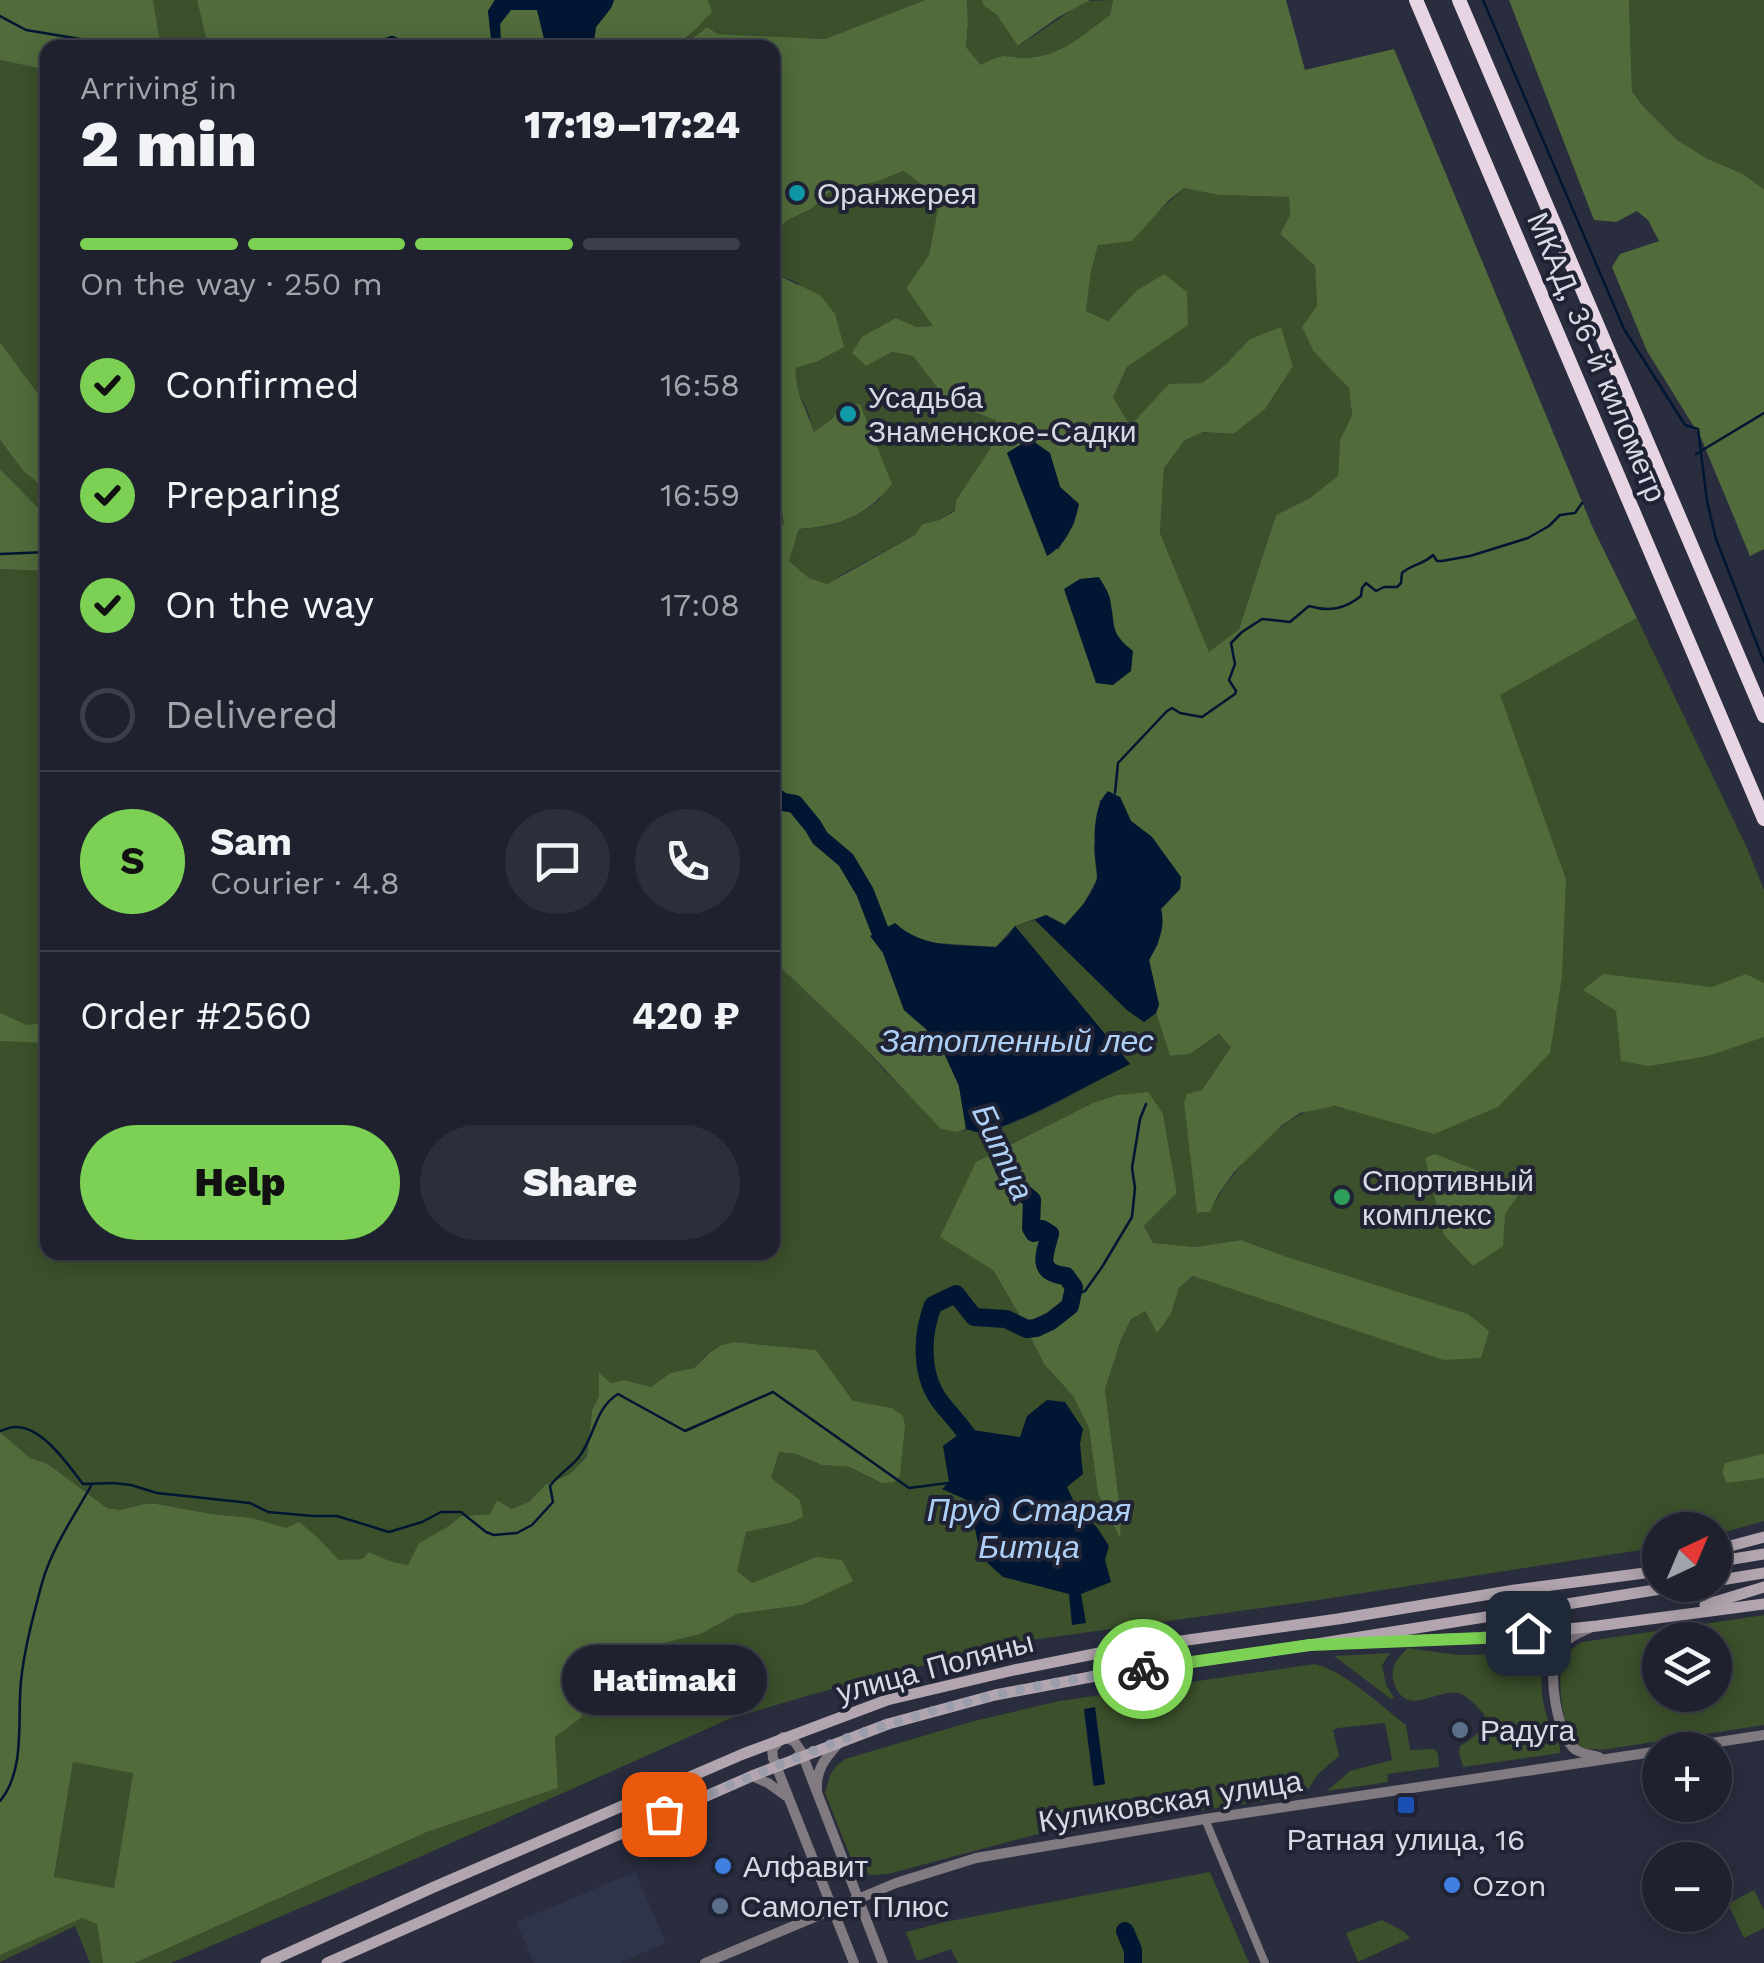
<!DOCTYPE html>
<html lang="en">
<head>
<meta charset="utf-8">
<style>
	body { margin:0; font-family:"Work Sans",sans-serif; background:#2c2f3a; color:#f1f3f6; height:100vh; display:flex; flex-direction:column; font-size:38px; white-space:nowrap }
	* { box-sizing:border-box; margin:0 }
	p { font-size:32px; color:#a1a4aa }
	.icon { flex:none; width:55px; height:55px; fill:none; stroke:currentColor; stroke-width:2; stroke-linecap:round; stroke-linejoin:round }
	.map { position:relative; flex:1; overflow:hidden }
	.panel { position:absolute; left:40px; top:40px; width:740px; height:1220px; display:flex; flex-direction:column; background:#1f222e; border-radius:20px; box-shadow:0 5px 25px #0003,0 0 0 2px #3c3f4a }
	.panel>* { flex:none }
	.needle { width:65px; rotate:44deg }
	.buttons { position:absolute; left:1642px; top:1512px; display:grid; gap:20px }
	.buttons a { display:grid; place-items:center; width:90px; height:90px; border-radius:50%; background:#1f222e; box-shadow:0 5px 25px #0003,0 0 0 2px #3c3f4a; font-size:50px }
	.pin { position:absolute; display:grid; place-items:center; width:85px; height:85px; color:#fff; margin:-42px; border-radius:20px; box-shadow:0 5px 15px #0006 }
	.courier { position:absolute; display:grid; place-items:center; width:100px; height:100px; margin:-50px; border:8px solid #7cd155; border-radius:50%; background:#fff; color:#222; box-shadow:0 2px 12px #0007 }
	.bubble { position:absolute; height:70px; border-radius:35px; background:#1f222e; box-shadow:0 5px 25px #0003,0 0 0 2px #3c3f4a; font-size:32px; font-weight:800; line-height:70px; text-align:center }
	.headline em { font-style:normal; font-weight:800 }
	.headline div { display:flex; flex-direction:column-reverse }
	.headline { display:flex; align-items:center; justify-content:space-between; height:170px; padding:0 40px }
	h1 { font-size:65px; font-weight:800; line-height:75px }
	.bar { display:grid; grid-template-columns:repeat(4,1fr); gap:15px 10px; align-content:center; height:120px; padding:0 40px }
	.bar i { height:12px; border-radius:8px; background:#3c3f4a }
	.bar .selected { background:#7cd155 }
	.bar p { grid-column:span 4 }
	.line { display:flex; align-items:center; gap:25px; padding:0 40px; border-top:2px solid #3c3f4a }
	.line div { flex:1 }
	.round { display:grid; place-items:center; flex:none; width:105px; height:105px; border-radius:52px; background:#2c2f3a }
	ol { padding:0 40px; list-style:none }
	li { display:flex; align-items:center; gap:30px; height:110px }
	li p { margin-inline-start:auto }
	li .icon { padding:10px; border-radius:50%; background:#7cd155; color:#111; stroke-width:4 }
	li:last-child { color:#a1a4aa }
	li i { width:55px; height:55px; border:5px solid #3c3f4a; border-radius:50% }
	.action { display:flex; gap:20px; margin-top:auto; padding:20px 40px }
	.action a { flex:1; height:115px; border-radius:60px; background:#7cd155; color:#111; font-size:40px; font-weight:800; line-height:115px; text-align:center }
	.action a+a { background:#2c2f3a; color:#f1f3f6 }
	.map>svg:first-child { display:block }
	.built { fill:#2f344b }
	.green { fill:#3c502b; fill-rule:evenodd }
	.forest { fill:#516b3b; fill-rule:evenodd }
	.water { fill:#001632 }
	.lines { fill:none; stroke-linecap:round; stroke-linejoin:round }
	.stream { stroke:#001632; stroke-width:2.5 }
	.river { stroke:#001632; stroke-width:18 }
	.minor { stroke:#827a81; stroke-width:8 }
	.tertiary { stroke:#827a81; stroke-width:10 }
	.secondary { stroke:#b2a5af; stroke-width:11 }
	.trunk { stroke:#e8d5e4; stroke-width:14 }
	.done { stroke:#9a9dab; stroke-width:10; stroke-dasharray:0 18 }
	.route { stroke:#7cd155; stroke-width:12 }
	.culture-dot { fill:#0f9aa8; stroke:#1f2334; stroke-width:4 }
	.leisure-dot { fill:#2e9e5b; stroke:#1f2334; stroke-width:4 }
	.service-dot { fill:#5c6f8a; stroke:#1f2334; stroke-width:4 }
	.transit-dot { fill:#1a4fb4; stroke:#1f2334; stroke-width:4 }
	.shop-dot { fill:#3f7fe0; stroke:#1f2334; stroke-width:4 }
	.labels { text-anchor:middle; dominant-baseline:central; stroke-width:8; stroke-linejoin:round; paint-order:stroke }
	.poi-label { font-size:30px; fill:#d7dae5; stroke:#1f2334; text-anchor:start }
	.street-label { font-size:30px; fill:#d7dae5; stroke:#1f2334 }
	.water-label { font-size:32px; font-style:italic; fill:#aecff6; stroke:#1f2334 }
</style>
</head>
<body>
<div class="map">
<svg width="1764" height="1963" viewBox="0 0 1764 1963">
	<rect width="100%" height="100%" fill="#292d3e"/>
	<path class="built" d="M635,1872L666,1943L620,1963H534L516,1922Z"/>
	<path class="green" d="M153,0H197L208,47H161Z
		M708,0H925L825,39L718,34L707,27L680,47L670,48L683,42L711,12Z
		M967,0H982L984,5L997,15L1019,46L1085,1L1113,0L1110,15C1086,32 1064,54 1034,57C1006,61 1010,48 981,65L966,47L968,24Z
		M1629,0H1764V189L1743,174L1708,159L1677,140L1643,106L1632,91Z
		M0,60L47,70V406L0,342Z
		M905,171L941,199L929,255L906,288L934,326L916,327L892,352L913,356L948,402L996,419L990,449L956,500L955,510L939,520L922,524L915,535L841,575L827,585L809,578L789,561L799,529C833,527 854,521 881,498L843,404L831,420L814,433L809,415L795,384L796,368L816,362L798,283L773,273L772,235L786,221L811,209L831,191L876,182Z
		M1184,188L1218,195L1289,197L1290,215L1280,234L1315,266L1317,306L1314,352L1349,387L1352,415L1340,440L1338,477L1310,498L1276,515L1239,629L1209,653L1160,533L1164,468L1185,440L1202,432L1233,434L1293,366L1281,328L1250,339L1225,365L1202,383L1169,385L1130,427L1113,397L1127,367L1152,349L1136,291L1108,321L1086,311L1091,272L1098,245L1153,216Z
		M0,440L24,472L47,490V517L0,469Z
		M773,472L775,474C776,492 781,506 784,523L773,542Z
		M0,569L47,571L48,1252H772L773,960L861,1044L884,1070L919,1104L957,1132C970,1127 982,1133 995,1129C1039,1116 1088,1085 1130,1064L1015,926L1035,920L1127,1010L1144,1022L1156,1013L1170,1056L1190,1054L1220,1034L1231,1047L1202,1090L1184,1103L1198,1213L1210,1212C1226,1175 1298,1090 1344,1109L1566,879L1499,695L1637,618L1747,848L1764,890V1521L1715,1535V1530H1660V1547L1305,1602L1010,1643L810,1695L729,1719L406,1863L171,1963H135L427,1832L558,1788L555,1737L581,1718L593,1686L623,1653L701,1634L737,1614L802,1605L816,1557L752,1583L736,1571L746,1532L790,1523L800,1500L770,1478L779,1452L796,1454L822,1465L849,1467L882,1483L892,1408L853,1402L815,1350L734,1342L721,1345L708,1353L694,1368L670,1373L651,1387L625,1380L611,1383L599,1374V1396L592,1410L587,1455L570,1474L545,1485L529,1502L511,1509L497,1500L490,1514L461,1516L447,1527L419,1543L408,1565L390,1561L369,1552L362,1559L339,1561L319,1539L252,1518L212,1514L157,1504H143L121,1510L107,1508L48,1464L30,1458L0,1432ZM1163,1114L1177,1193L1144,1226L1153,1243L1196,1247L1241,1240L1287,1257L1443,1360L1194,1276L1179,1288L1171,1314L1157,1332L1144,1310L1131,1319L1121,1340L1105,1389L1121,1518L1119,1536L1098,1494L1089,1428L1073,1396L1044,1364L1021,1318L993,1270L1002,1148L1071,1116Z
		M1764,1615V1725L1602,1750C1595,1749 1586,1750 1579,1747C1563,1737 1557,1682 1562,1664C1565,1654 1573,1647 1582,1642ZM1660,1640H1715V1695H1660Z
		M1552,1643C1535,1667 1541,1705 1552,1731C1556,1740 1561,1743 1560,1753L1463,1767L1459,1752L1460,1746C1472,1739 1485,1731 1484,1714C1477,1707 1468,1696 1459,1693C1437,1688 1406,1719 1394,1683C1389,1668 1398,1657 1408,1648L1458,1655L1517,1654Z
		M1390,1653L1382,1665L1386,1685L1394,1698L1391,1699L1334,1656Z
		M1315,1664C1346,1672 1380,1705 1406,1725L1410,1750L1434,1749L1438,1754L1439,1767L1387,1774L1388,1782L1327,1791L1350,1771L1392,1760L1385,1723L1338,1728L1333,1730L1339,1756L1318,1774L1304,1795L1034,1835L888,1874L869,1875L850,1856L825,1793L830,1775L836,1766L845,1759L974,1721L1059,1701ZM1084,1710L1104,1784L1093,1785Z
		M73,1762L133,1772L114,1888L54,1878Z
		M1210,1872L1249,1963H958L951,1949L917,1961L906,1932L945,1922Z
		M1754,1890L1764,1910V1928L1744,1938L1728,1904Z
		M81,1917L97,1923L103,1963H90L75,1926L0,1962V1955Z
		M1382,1920L1403,1931L1410,1938L1358,1962L1346,1933Z"/>
	<path class="forest" d="M0,0H153L161,47L48,48L47,70L0,60Z
		M197,0H495L488,11L492,47H208Z
		M614,0H708L712,12C679,46 677,53 628,43L623,47L593,48L596,27L611,8Z
		M925,0H967L968,24L966,47L981,65C1010,48 1007,61 1034,57C1064,54 1086,32 1110,15L1113,0H1286L1305,70L1394,49L1592,526L1637,618L1500,695L1566,879L1562,976L1550,1053L1498,1107L1434,1134L1335,1106L1300,1113L1281,1126L1234,1172L1218,1195L1210,1212L1197,1213L1184,1103L1187,1094L1202,1090L1231,1047L1219,1034L1190,1054L1170,1056L1156,1013L1159,1004L1149,960L1158,944L1161,909L1180,889L1181,878L1152,837L1131,821L1120,797L1100,800L1094,849L1097,879L1083,905L1065,925L1046,915L1015,926L996,947L936,943L910,937L883,953L904,1010L926,1029L945,1055L959,1086L966,1129L957,1132L941,1129L861,1044L773,960L772,542L784,523C781,506 776,492 775,474L772,472L773,273L820,295L835,314L844,347L816,362L796,368C794,392 807,409 814,432L831,420L843,403L860,404L892,484C865,517 840,526 799,529L789,561L809,578L827,584L915,535L922,524L939,520L955,511L956,500L990,449L996,420L948,402L913,356L892,352L866,366L852,353L862,337L896,318L916,327L933,326L906,288L929,255L940,199L904,171L876,182L831,191L811,209L786,221L773,235L772,48H680L707,27L718,34L825,39ZM1184,188L1218,195L1289,197L1290,215L1280,234L1315,266L1317,306L1302,327L1314,352L1349,388L1352,415L1340,440L1338,476L1310,498L1276,515L1239,629L1209,652L1160,533L1164,468L1185,440L1203,432L1233,434L1265,409L1293,366L1281,327L1250,339L1225,365L1202,383L1169,384L1130,426L1113,397L1127,367L1188,325L1187,292L1164,274L1136,291L1108,321L1086,311L1091,272L1098,245L1132,241L1169,200ZM1030,439L1050,454L1060,487L1079,504L1074,524L1058,550L1007,453ZM1080,579L1110,597L1111,618L1118,640Z
		M982,0H1090L1057,18L1018,46L997,15L983,5Z
		M1509,0H1629L1632,91L1643,106L1677,140L1708,159L1743,174L1764,189V549L1750,556L1701,438L1647,351L1612,267L1620,254L1659,241L1648,220L1637,211L1616,222L1594,220Z
		M511,10H538L546,47H501L500,23Z
		M0,342L47,406V490L24,472L0,440Z
		M0,469L47,517V571L0,569Z
		M1603,974L1712,987L1746,974L1764,983V1037L1708,1056L1649,1066L1621,1061L1616,1011L1583,990Z
		M0,1013L27,1025L47,1023V1043L0,1041Z
		M1148,1092L1163,1114L1177,1193L1144,1226L1153,1243L1196,1247L1241,1240L1287,1257L1468,1314L1489,1331L1481,1358L1443,1360L1193,1276L1179,1288L1171,1314L1157,1333L1145,1311L1131,1319L1121,1340L1105,1389L1121,1518L1120,1538L1098,1494L1089,1428L1073,1396L1044,1364L1021,1318L993,1270L940,1237L976,1162L1093,1103L1118,1095Z
		M1435,1154L1523,1188L1505,1214L1503,1246L1473,1266L1444,1235L1425,1158Z
		M734,1342L816,1350L853,1401L892,1408L903,1416L905,1425L900,1475L894,1482L882,1483L849,1467L822,1465L796,1454L779,1452L771,1478L800,1500L803,1517L790,1523L746,1532L737,1571L752,1583L816,1557L842,1560L853,1581L802,1605L737,1614L701,1634L623,1653L593,1686L581,1718L555,1737L558,1788L427,1832L135,1963H103L97,1924L82,1918L0,1955V1432L30,1458L48,1464L107,1508L121,1510L143,1504H157L212,1514L252,1518L286,1528L299,1522L319,1539L339,1560L362,1559L369,1552L390,1561L408,1565L419,1543L447,1527L461,1516L490,1514L497,1500L511,1509L529,1502L545,1485L570,1474L587,1456L592,1410L599,1396V1373L611,1383L625,1380L651,1387L670,1373L694,1368L709,1353L721,1345ZM73,1762L133,1773L114,1888L54,1877Z
		M1764,1454V1478L1727,1483L1722,1472L1725,1463Z"/>
	<path class="water" d="M495,0H614L611,8L596,27L593,47H546L537,10H511L500,24L501,47H492L488,11Z
		M1030,439L1050,453L1060,487L1079,504C1074,525 1066,545 1047,556L1007,453Z
		M1099,577C1103,584 1109,592 1110,600C1116,627 1109,632 1133,651L1131,671L1113,685L1096,683L1064,589L1080,579Z
		M1108,791L1120,797L1131,821L1152,837L1181,877L1180,889L1161,909C1166,928 1158,944 1149,960L1159,1005L1156,1013L1144,1022L1127,1010L1035,920L1046,915L1065,925C1076,912 1094,895 1097,878C1098,871 1095,861 1095,853C1094,834 1094,805 1108,791Z
		M895,923C924,949 959,945 996,947L1009,935L1015,926L1130,1064L1036,1112L994,1130L976,1132L966,1129L959,1086L945,1055L926,1029L904,1010L883,953L870,936Z
		M1047,1400L1065,1402L1083,1429L1080,1444L1083,1474L1067,1487L1079,1513L1096,1526L1109,1546L1105,1560L1111,1582L1081,1594L1086,1623L1072,1625L1069,1594L1003,1577L981,1557L969,1501L942,1489L949,1482L943,1446L966,1429L1020,1437L1027,1416Z
		M1095,1707L1105,1784L1094,1786L1084,1709Z"/>
	<g class="lines">
		<path class="stream" d="M1483,0L1624,329L1685,425L1698,429L1707,501L1716,539L1764,662
			M0,16L26,30L134,48
			M359,48L392,37L422,48
			M1696,454L1764,413
			M0,554L48,552
			M1115,793L1118,763L1167,711L1172,708L1180,713L1202,717L1235,694L1236,691L1229,680L1235,664L1231,643L1242,632L1262,619L1290,622L1309,606C1329,612 1345,609 1361,596L1362,588L1366,583L1376,591L1384,587H1397L1401,583L1402,573C1412,564 1423,565 1433,555L1437,561H1442L1470,556L1528,538L1549,526L1560,515L1575,513L1582,503
			M1073,1295L1085,1291L1102,1267L1132,1217L1135,1188L1132,1168L1140,1119L1146,1104
			M0,1431C5,1429 10,1427 16,1427C43,1427 68,1465 83,1484L113,1483L131,1485L157,1493L250,1503L268,1512L313,1516H337L389,1532L422,1522L441,1512H461L486,1532L494,1535L517,1533L532,1525L553,1502L550,1486C559,1474 571,1467 579,1457C595,1436 595,1408 618,1394L685,1431L773,1392L909,1488L948,1483
			M0,1801C26,1770 17,1719 21,1681C24,1650 34,1613 42,1583C52,1548 74,1516 91,1486"/>
		<path class="river" d="M772,794L783,802L795,804L813,826L820,838L846,860L865,892L880,931L893,951
			M976,1449C966,1430 955,1420 942,1404C920,1377 921,1336 933,1305L956,1294L974,1317L1006,1319L1027,1329L1036,1328L1051,1321L1070,1306L1074,1287L1066,1276C1036,1273 1044,1256 1050,1234L1042,1229L1034,1233L1031,1228L1032,1200C1025,1194 1018,1189 1013,1183C996,1163 996,1134 985,1112
			M1125,1931L1133,1950V1963"/>
		<path class="minor" d="M1205,1819L1265,1963"/>
		<path class="tertiary" d="M1588,1629C1576,1634 1563,1640 1557,1653C1547,1672 1557,1737 1576,1750C1583,1754 1592,1755 1599,1757
			M1666,1750L1764,1735
			M752,1776L768,1783L786,1796
			M817,1789C816,1769 826,1757 839,1743
			M705,1963L896,1883L976,1858L1205,1819L1660,1751
			M854,1963L773,1758L772,1749L783,1737L794,1741L801,1751L883,1963"/>
		<path class="secondary" d="M1715,1550L1764,1537
			M1715,1562L1764,1554
			M1715,1581L1764,1573
			M1705,1605L1764,1587
			M1355,1643L1482,1638L1597,1626L1764,1604
			M266,1963L434,1887L743,1754L887,1700L1014,1670L1109,1651L1338,1619L1515,1590L1660,1571
			M327,1963L752,1776L888,1724L995,1695L1101,1675L1310,1645L1686,1585"/>
		<path class="trunk" d="M1416,0L1764,819
			M1459,0L1764,716"/>
	</g>
	<g class="lines">
		<path class="done" d="M664,1814C738,1782 812,1748 890,1724C972,1698 1058,1680 1143,1669"/>
		<path class="route" d="M1143,1669L1310,1645L1482,1638L1528,1633"/>
	</g>
	<g class="culture-dot">
		<circle cx="797" cy="193" r="10"/>
		<circle cx="848" cy="414" r="10"/>
	</g>
	<circle class="leisure-dot" cx="1342" cy="1197" r="10"/>
	<g class="service-dot">
		<circle cx="1460" cy="1730" r="10"/>
		<circle cx="720" cy="1906" r="10"/>
	</g>
	<rect class="transit-dot" x="1396" y="1795" width="20" height="20" rx="5"/>
	<g class="shop-dot">
		<circle cx="723" cy="1866" r="10"/>
		<circle cx="1452" cy="1885" r="10"/>
	</g>
	<g class="labels">
		<g class="poi-label">
			<text x="817" y="193">Оранжерея</text>
			<text x="868" y="397">Усадьба<tspan x="868" dy="34">Знаменское-Садки</tspan></text>
			<text x="1362" y="1180">Спортивный<tspan x="1362" dy="34">комплекс</tspan></text>
			<text x="1480" y="1730">Радуга</text>
			<text x="1406" y="1839" text-anchor="middle">Ратная улица, 16</text>
			<text x="743" y="1866">Алфавит</text>
			<text x="1472" y="1885">Ozon</text>
			<text x="740" y="1906">Самолет Плюс</text>
		</g>
		<g class="street-label">
			<text transform="translate(1597 357) rotate(67)">МКАД, 36-й километр</text>
			<text transform="translate(935 1667) rotate(-15)">улица Поляны</text>
			<text transform="translate(1170 1801) rotate(-9)">Куликовская улица</text>
		</g>
		<g class="water-label">
			<text x="1017" y="1041">Затопленный лес</text>
			<text transform="translate(1003 1152) rotate(65)">Битца</text>
			<text x="1029" y="1510">Пруд Старая<tspan x="1029" dy="37">Битца</tspan></text>
		</g>
	</g>
</svg>
<div class="buttons">
<a><svg class="needle" viewBox="-14 -14 28 28"><path d="M0-13l5 13h-10z" fill="#e53935"/><path d="M0 13l5-13h-10z" fill="#a1a4aa"/></svg></a>
<a><svg class="icon" aria-label="layers" viewBox="0 0 24 24"><path d="M12 4l9 5-9 5-9-5zM3 14l9 5 9-5"/></svg></a>
<a>+</a>
<a>−</a>
</div>
<div class="pin" style="left:664px;top:1814px;background:#ea580c"><svg class="icon" aria-label="bag" viewBox="0 0 24 24"><path d="M5 8h14l-1 12H6zM9 8a3 3 0 0 1 6 0"/></svg></div>
<div class="pin" style="left:1528px;top:1633px;background:#1f2937"><svg class="icon" aria-label="home" viewBox="0 0 24 24"><path d="M3 11l9-7 9 7M6 9v11h12V9"/></svg></div>
<div class="courier" style="left:1143px;top:1669px"><svg class="icon" aria-label="bike" viewBox="0 0 24 24"><circle cx="6" cy="16" r="4"/><circle cx="18" cy="16" r="4"/><path d="M6 16l4-8h5l3 8M10 8l3 8H6M13 5h3"/></svg></div>
<div class="bubble" style="left:562px;top:1645px;width:205px">Hatimaki</div>
<section class="panel">
<div class="headline"><div><h1>2 min</h1><p>Arriving in</p></div><em>17:19–17:24</em></div>
<div class="bar"><i class="selected"></i><i class="selected"></i><i class="selected"></i><i></i><p>On the way · 250 m</p></div>
<ol>
<li><svg class="icon" aria-label="check" viewBox="0 0 24 24"><path d="M5 12l5 5 9-10"/></svg>Confirmed<p>16:58</p></li>
<li><svg class="icon" aria-label="check" viewBox="0 0 24 24"><path d="M5 12l5 5 9-10"/></svg>Preparing<p>16:59</p></li>
<li><svg class="icon" aria-label="check" viewBox="0 0 24 24"><path d="M5 12l5 5 9-10"/></svg>On the way<p>17:08</p></li>
<li><i></i>Delivered</li>
</ol>
<div class="line" style="height:180px"><b class="round" style="background:#7cd155;color:#111">S</b><div><b>Sam</b><p>Courier · 4.8</p></div><a class="round"><svg class="icon" aria-label="chat" viewBox="0 0 24 24"><path d="M4 5h16v11H9l-5 4z"/></svg></a><a class="round"><svg class="icon" aria-label="phone" viewBox="0 0 24 24"><path d="M5 4h4l2 5-3 2q2 4 5 5l2-3 5 2v4C11 20 4 13 5 4z"/></svg></a></div>
<div class="line" style="height:130px"><div>Order #2560</div><b>420 ₽</b></div>
<div class="action"><a>Help</a><a>Share</a></div>
</section>
</div>
</body>
</html>
